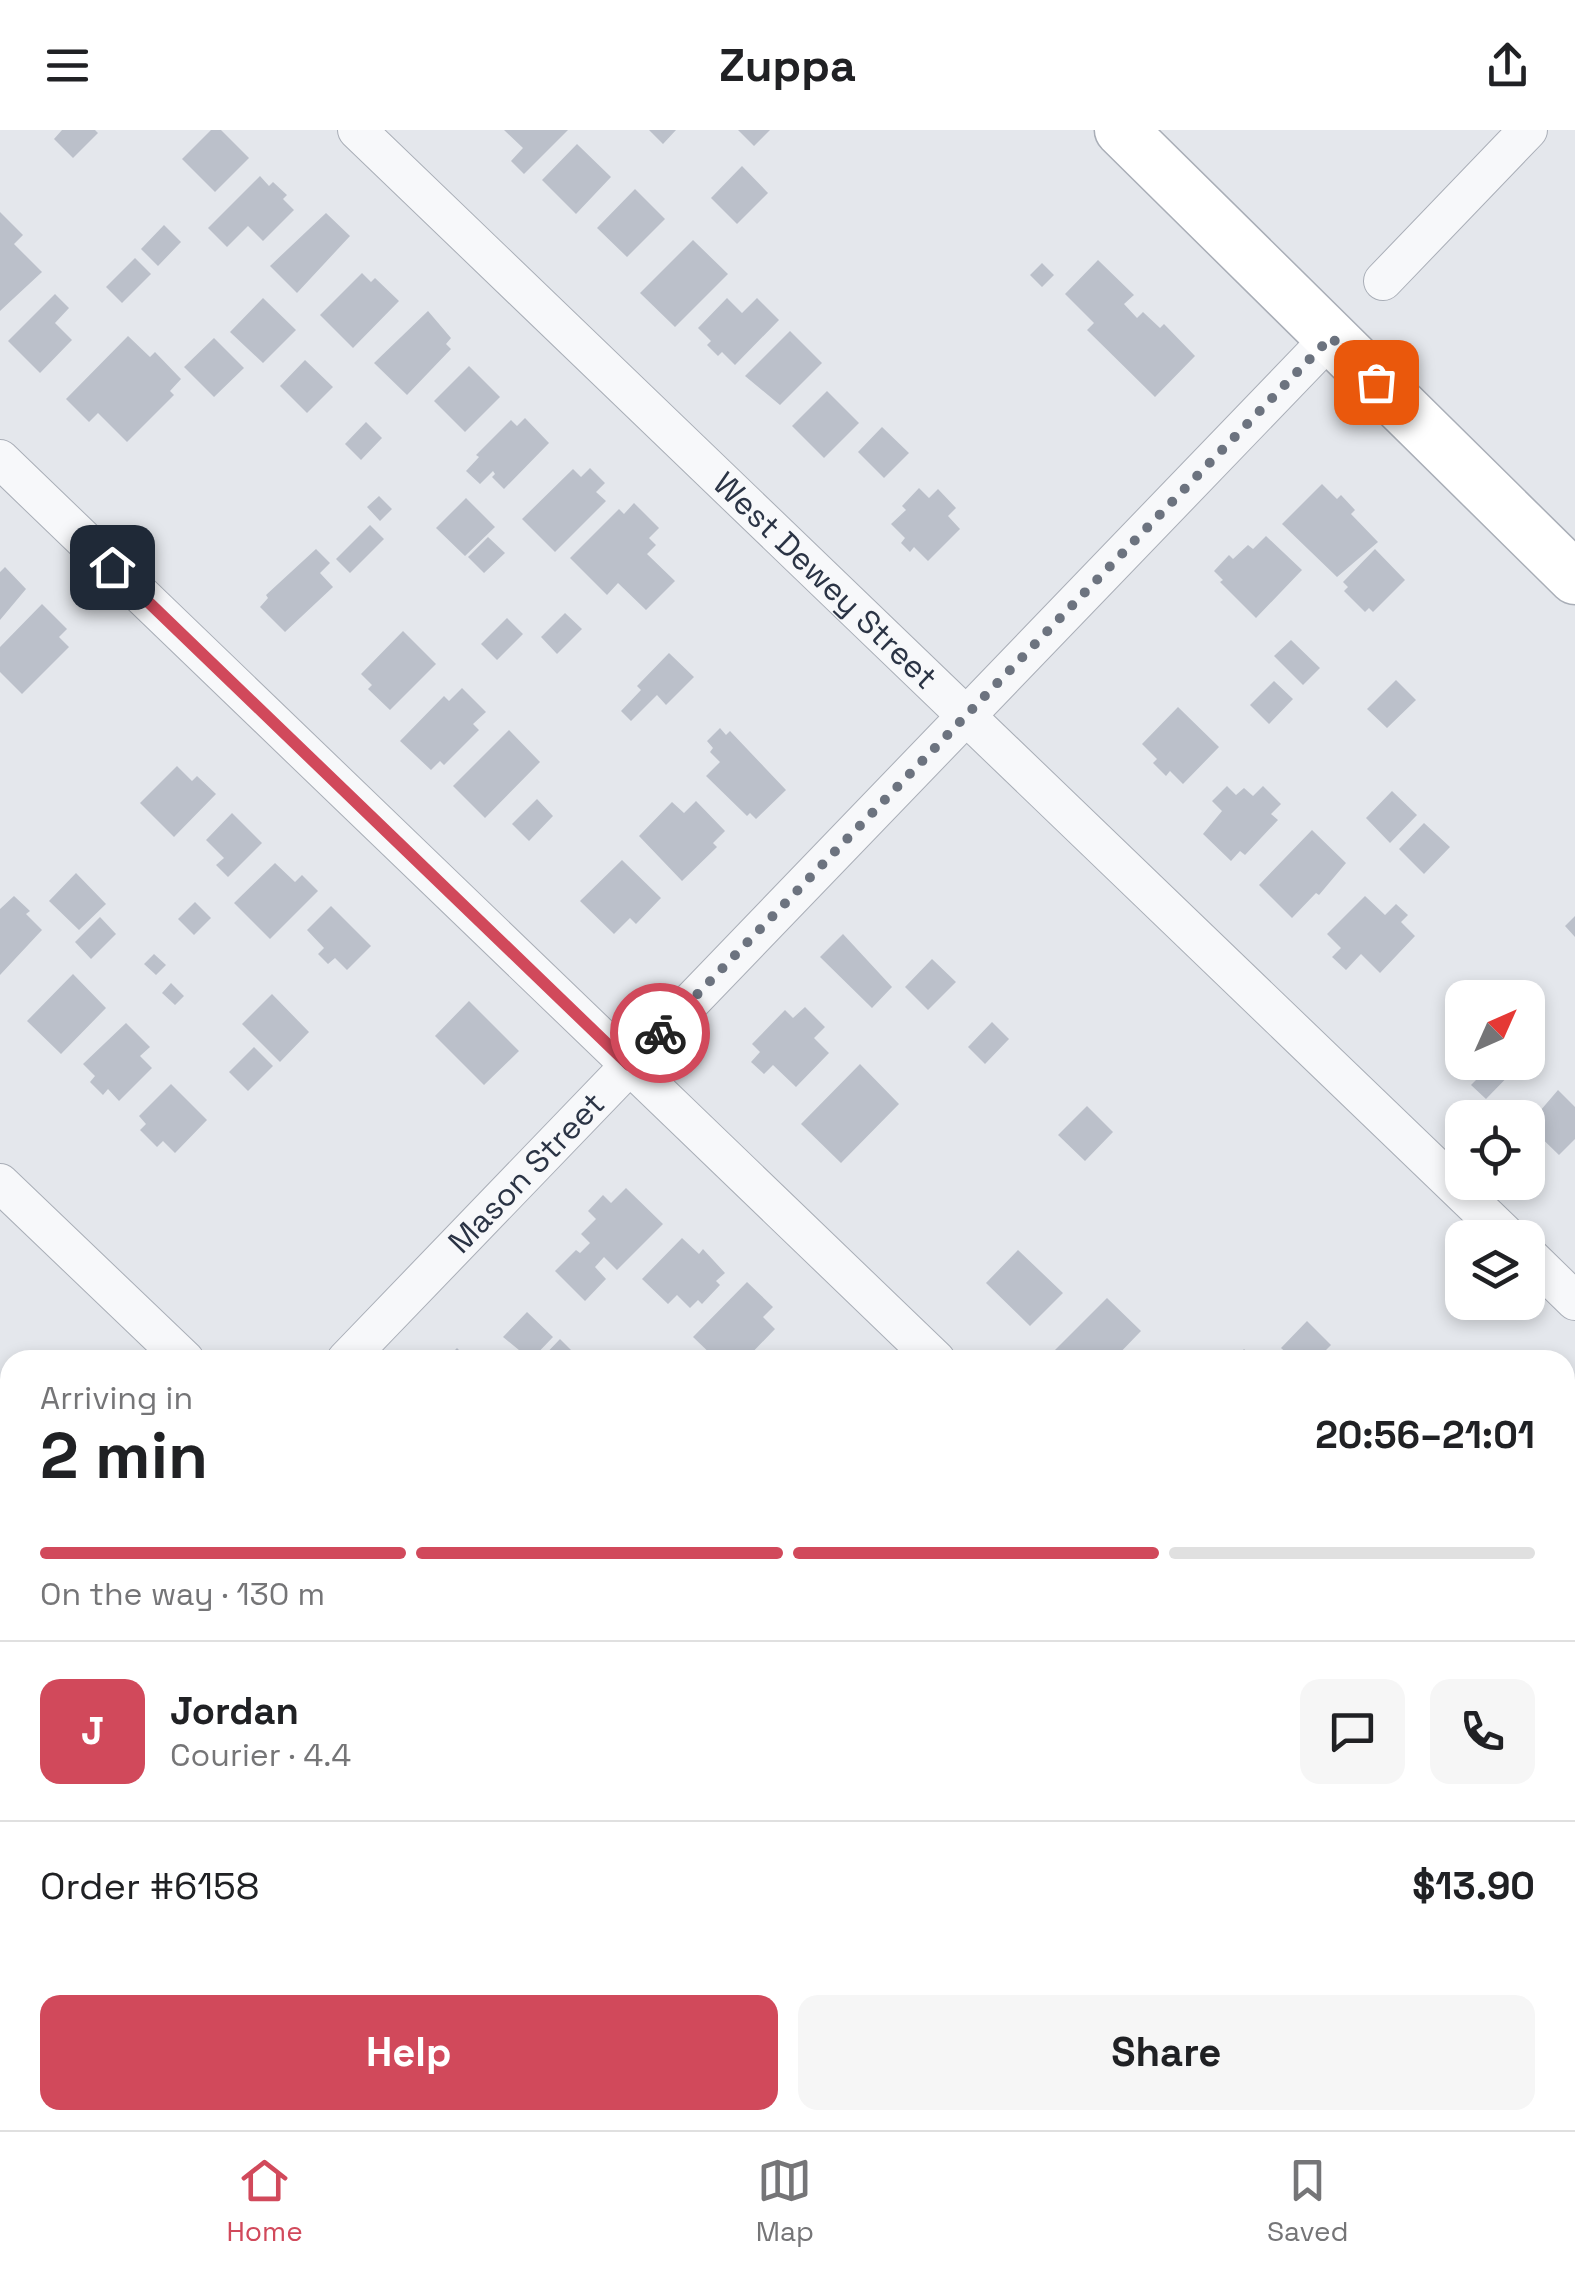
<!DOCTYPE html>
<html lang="en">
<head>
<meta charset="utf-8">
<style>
	body { margin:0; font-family:"Space Grotesk",sans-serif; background:#f6f6f6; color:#202124; height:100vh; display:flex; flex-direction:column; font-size:38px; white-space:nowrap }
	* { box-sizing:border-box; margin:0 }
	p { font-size:32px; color:#757577 }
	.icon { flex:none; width:55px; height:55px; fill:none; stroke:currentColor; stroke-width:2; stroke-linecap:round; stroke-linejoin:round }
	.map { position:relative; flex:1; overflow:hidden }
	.drawer { position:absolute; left:0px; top:1220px; width:1575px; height:780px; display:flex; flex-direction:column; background:#fff; border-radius:30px 30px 0 0; box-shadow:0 5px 15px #0003 }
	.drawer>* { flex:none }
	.needle { width:65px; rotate:45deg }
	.tools { position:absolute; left:1445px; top:850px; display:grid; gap:20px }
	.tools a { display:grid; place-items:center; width:100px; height:100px; border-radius:20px; background:#fff; box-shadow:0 5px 15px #0003; font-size:50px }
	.pin { position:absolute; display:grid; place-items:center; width:85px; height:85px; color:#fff; margin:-42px; border-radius:20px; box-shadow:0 5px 15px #0006 }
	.courier { position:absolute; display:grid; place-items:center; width:100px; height:100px; margin:-50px; border:8px solid #d1495b; border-radius:50%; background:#fff; color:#222; box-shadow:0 2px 12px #0007 }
	.summary em { font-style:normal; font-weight:700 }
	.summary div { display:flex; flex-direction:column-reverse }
	.summary { display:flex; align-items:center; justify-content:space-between; height:170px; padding:0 40px }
	h1 { font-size:65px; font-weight:700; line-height:75px }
	.bar { display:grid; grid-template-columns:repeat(4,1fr); gap:15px 10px; align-content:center; height:120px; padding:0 40px }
	.bar i { height:12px; border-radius:8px; background:#e0e0e0 }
	.bar .on { background:#d1495b }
	.bar p { grid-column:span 4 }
	.line { display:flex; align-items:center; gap:25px; padding:0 40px; border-top:2px solid #e0e0e0 }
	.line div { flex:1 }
	.round { display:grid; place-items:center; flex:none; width:105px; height:105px; border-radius:20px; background:#f6f6f6 }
	.action { display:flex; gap:20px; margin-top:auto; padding:20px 40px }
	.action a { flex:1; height:115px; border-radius:20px; background:#d1495b; color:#fff; font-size:40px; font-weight:700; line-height:115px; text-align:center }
	.action a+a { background:#f6f6f6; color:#202124 }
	header { display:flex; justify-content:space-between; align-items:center; height:130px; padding:0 40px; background:#fff; font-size:45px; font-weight:700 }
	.tab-bar { display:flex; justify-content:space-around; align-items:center; height:140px; border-top:2px solid #e0e0e0; background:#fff; font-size:28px; color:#757577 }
	.tab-bar a { display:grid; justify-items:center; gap:5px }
	.tab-bar .on { color:#d1495b }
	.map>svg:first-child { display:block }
	.building { fill:#bbc0ca }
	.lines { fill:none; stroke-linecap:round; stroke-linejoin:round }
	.street-casing { stroke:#a9aeb7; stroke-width:40 }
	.secondary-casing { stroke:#a9aeb7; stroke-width:55 }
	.street { stroke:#f7f8fa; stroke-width:38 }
	.secondary { stroke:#fff; stroke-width:52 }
	.done { stroke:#6c737f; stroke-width:10; stroke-dasharray:0 18 }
	.route { stroke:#d1495b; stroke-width:12 }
	.labels { text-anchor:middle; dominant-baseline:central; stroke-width:8; stroke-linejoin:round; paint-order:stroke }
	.street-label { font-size:32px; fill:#2b3445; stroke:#f4f6f9 }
</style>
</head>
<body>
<header><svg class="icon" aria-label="menu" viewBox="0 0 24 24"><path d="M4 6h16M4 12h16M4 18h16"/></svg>Zuppa<svg class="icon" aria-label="share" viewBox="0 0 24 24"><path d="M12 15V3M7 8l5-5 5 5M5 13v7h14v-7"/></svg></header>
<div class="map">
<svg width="1575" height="2000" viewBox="0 0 1575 2000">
	<rect width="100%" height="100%" fill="#e4e7ec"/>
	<path class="building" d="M62,0H95L98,3L73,28L54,9Z
		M211,0H221L249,28L215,62L182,29Z
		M504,0H568L524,44L511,31L523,18Z
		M649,0H676L663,14Z
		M738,0H770L754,16Z
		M577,14L611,47L576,84L542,50Z
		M742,36L768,63L737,94L711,68Z
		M260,46L269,56L273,52L287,65L283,69L294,80L263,111L248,96L227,117L208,98Z
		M635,59L665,89L627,127L597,98Z
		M0,82L23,105L14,114L42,142L0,181Z
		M326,83L350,106L297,163L270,136Z
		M164,95L181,112L158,136L141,119Z
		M693,110L728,144L675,197L640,163Z
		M135,128L151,144L122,173L106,157Z
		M1098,130L1134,165L1124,174L1137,188L1143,182L1160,198L1164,194L1195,226L1155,267L1087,200L1094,193L1065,164Z
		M1042,133L1054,145L1042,157L1030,145Z
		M362,143L371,152L375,148L399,171L353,218L320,185Z
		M55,164L69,178L55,193L72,210L40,243L8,211Z
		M263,168L296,200L263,233L230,202Z
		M727,168L742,183L757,168L779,190L735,235L722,222L718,226L707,215L711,211L698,198Z
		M428,181L451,208L446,214L451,219L407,265L374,233Z
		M790,201L822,233L780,275L745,246Z
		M128,206L150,227L155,222L181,249L170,261L174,265L127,312L98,283L89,292L66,269Z
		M214,208L244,238L214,267L184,237Z
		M305,230L333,257L307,283L280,256Z
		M469,236L500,267L465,302L434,271Z
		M827,261L859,293L824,328L792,296Z
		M525,288L549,313L504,359L492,347L495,344L493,341L480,354L466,341L479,327L476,325L511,290L517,296Z
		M366,292L382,308L361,330L345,314Z
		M882,297L909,323L884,348L858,322Z
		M590,338L605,353L596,362L606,371L555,422L522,389L573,339L581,347Z
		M1322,354L1337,369L1341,365L1355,380L1351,384L1378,412L1337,447L1282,394Z
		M919,358L929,368L938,359L956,378L948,386L960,399L928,431L914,417L910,422L901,413L905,408L891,394L906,380L902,376Z
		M379,366L392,379L380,391L367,377Z
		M466,368L495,397L465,426L436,398Z
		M634,373L659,398L649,408L656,415L647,424L675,451L646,480L618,453L607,465L570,428L619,379L624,384Z
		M370,395L384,409L350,443L336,429Z
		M1266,406L1302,440L1256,488L1220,452L1223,450L1214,441L1229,425L1233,429L1248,415L1253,419Z
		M488,407L505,423L484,443L468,427Z
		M316,419L330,433L320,443L333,457L285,502L260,477L268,468L266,465Z
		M1375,419L1405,450L1373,482L1369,478L1365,482L1344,461L1348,457L1343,452Z
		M5,437L26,459L0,490V442Z
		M42,474L67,499L59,507L69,517L22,564L0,542V517Z
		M565,483L582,499L557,524L541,507Z
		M507,488L523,504L497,530L481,514Z
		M403,501L436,534L390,580L368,559L372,555L361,544Z
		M1291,510L1320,538L1303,555L1274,526Z
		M669,523L694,547L666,575L657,565L631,591L621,581L641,560L637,556Z
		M1396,550L1416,570L1387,598L1367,579Z
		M1274,551L1293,569L1269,594L1250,575Z
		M462,558L486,582L473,594L479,600L444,635L440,631L431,640L400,611L444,566L449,571Z
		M1178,577L1219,617L1183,654L1170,641L1166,646L1153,633L1157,629L1142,614Z
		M720,598L726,605L730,601L786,660L756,689L750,683L747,686L706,646L720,632L710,622L713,618L707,611Z
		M509,600L540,632L485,688L453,656Z
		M177,636L192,651L197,646L216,664L174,707L140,673Z
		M1227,656L1236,665L1244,658L1253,666L1263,656L1281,674L1271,684L1278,690L1245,725L1240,721L1231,731L1203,704L1222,681L1212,671Z
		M1392,661L1417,685L1390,713L1366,688Z
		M537,669L553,686L529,711L512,694Z
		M696,671L725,701L713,713L717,717L682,751L639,706L672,672L684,683Z
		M232,683L262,713L228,747L216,735L224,728L206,710Z
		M1424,693L1450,717L1424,744L1399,719Z
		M1312,700L1346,733L1319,765L1316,763L1292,788L1259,755Z
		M622,730L661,768L636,794L630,788L614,804L580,771Z
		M275,733L295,752L302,745L318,761L270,809L234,773Z
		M76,743L106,774L79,800L49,771Z
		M14,766L30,781L26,784L42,800L0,845V779Z
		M1365,766L1385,785L1396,774L1408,785L1401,792L1415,806L1380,843L1361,824L1346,840L1332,827L1341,818L1327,804Z
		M195,772L211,788L194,805L178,789Z
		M331,776L371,816L347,840L335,828L328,834L318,824L324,818L307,800Z
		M1575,786V807L1565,796Z
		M100,787L116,804L91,829L75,812Z
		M843,804L892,857L872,878L820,827Z
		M154,824L166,835L156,845L144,834Z
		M932,829L956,852L928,880L905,857Z
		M73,844L106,878L61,924L27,891Z
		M171,853L184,866L175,875L162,863Z
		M272,864L309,902L280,932L242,894Z
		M469,871L519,921L484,955L435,906Z
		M805,877L825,897L814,908L829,923L796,957L773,935L764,944L751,932L760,922L752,914L785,880L793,888Z
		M992,892L1009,909L985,934L968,917Z
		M126,893L150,917L140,926L152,938L119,971L108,959L103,965L90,952L95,946L83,934Z
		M254,917L273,936L248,961L229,942Z
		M1464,932H1522L1486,969L1471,955L1479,947Z
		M860,934L899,974L841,1033L801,994Z
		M171,954L207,990L175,1023L163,1011L157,1017L140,1000L146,994L139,986Z
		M1558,960L1575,977V1009L1559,1025L1528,995Z
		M1087,976L1113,1002L1085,1031L1058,1005Z
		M626,1058L663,1094L617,1140L604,1127L595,1137L606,1149L585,1171L555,1141L576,1120L580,1123L590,1113L581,1104L596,1089L588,1081L603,1065L611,1073Z
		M682,1108L699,1124L703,1119L725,1143L716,1151L720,1155L702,1174L698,1170L690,1178L677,1165L668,1174L642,1149Z
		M1018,1120L1063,1163L1030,1196L986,1153Z
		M747,1152L773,1177L763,1187L775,1199L745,1230H717L693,1207Z
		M1107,1168L1141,1201L1113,1230H1051L1048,1227Z
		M527,1182L553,1207L531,1230L503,1207Z
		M1307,1191L1331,1215L1316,1230H1294L1281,1218Z
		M560,1209L581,1230H540Z
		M457,1218L469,1230H445Z
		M1244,1219L1256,1230H1220L1229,1221L1236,1228Z
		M1570,1298L1575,1303V1377L1565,1367V1303Z
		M1575,1681V1708L1566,1699L1569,1695L1565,1691Z
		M10,1940V1990H36L21,2000H0V1951Z
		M599,1990H632L640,1997L589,2000Z
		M679,1990H748L738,2000H689Z
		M1176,1990H1221L1211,2000H1174L1170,1996Z"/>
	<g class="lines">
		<defs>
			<g id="street">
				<path id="s1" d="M357,0L1509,1108"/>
				<path d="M1383,151L1528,0"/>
				<path d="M0,329L936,1230"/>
				<path d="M0,1053L185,1230"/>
				<path d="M1528,1125L1575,1171"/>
				<path id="s2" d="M346,1230L1331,207"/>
				<path d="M0,1591L10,1580"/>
				<path d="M0,1774L10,1784"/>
				<path d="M1565,1834L1575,1844"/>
				<path d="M224,1990L235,2000"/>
				<path d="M974,1990L985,2000"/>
			</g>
			<path id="secondary" d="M1121,0L1575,448"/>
		</defs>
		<use href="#street" class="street-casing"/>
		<use href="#secondary" class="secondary-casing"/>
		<use href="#street" class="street"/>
		<use href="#secondary" class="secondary"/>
	</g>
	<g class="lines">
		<path class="done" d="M660,903L1331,207L1376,252"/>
		<path class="route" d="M112,437L629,935L660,903"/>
	</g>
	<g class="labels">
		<g class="street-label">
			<text stroke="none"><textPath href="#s1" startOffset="650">West Dewey Street</textPath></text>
			<text stroke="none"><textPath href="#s2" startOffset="260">Mason Street</textPath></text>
		</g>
	</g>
</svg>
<div class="tools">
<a><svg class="needle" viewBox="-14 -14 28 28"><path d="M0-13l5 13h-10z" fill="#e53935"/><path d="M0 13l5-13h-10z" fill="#757577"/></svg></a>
<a><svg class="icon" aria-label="locate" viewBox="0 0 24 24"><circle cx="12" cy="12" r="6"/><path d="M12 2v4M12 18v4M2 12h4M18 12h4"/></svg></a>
<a><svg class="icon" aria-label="layers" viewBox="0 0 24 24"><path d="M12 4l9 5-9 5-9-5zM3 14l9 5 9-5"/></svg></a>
</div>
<div class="pin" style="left:1376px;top:252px;background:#ea580c"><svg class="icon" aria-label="bag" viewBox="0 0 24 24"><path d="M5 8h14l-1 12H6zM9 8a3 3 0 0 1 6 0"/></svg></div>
<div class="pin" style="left:112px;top:437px;background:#1f2937"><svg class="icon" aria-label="home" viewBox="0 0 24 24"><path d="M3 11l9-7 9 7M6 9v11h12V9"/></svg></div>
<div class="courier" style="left:660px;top:903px"><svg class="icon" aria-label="bike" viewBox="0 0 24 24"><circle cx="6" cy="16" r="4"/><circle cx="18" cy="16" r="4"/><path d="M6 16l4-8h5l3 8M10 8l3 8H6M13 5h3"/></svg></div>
<section class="drawer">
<div class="summary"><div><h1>2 min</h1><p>Arriving in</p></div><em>20:56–21:01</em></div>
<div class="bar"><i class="on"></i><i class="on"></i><i class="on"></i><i></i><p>On the way · 130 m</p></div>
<div class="line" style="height:180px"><b class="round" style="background:#d1495b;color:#fff">J</b><div><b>Jordan</b><p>Courier · 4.4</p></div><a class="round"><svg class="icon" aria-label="chat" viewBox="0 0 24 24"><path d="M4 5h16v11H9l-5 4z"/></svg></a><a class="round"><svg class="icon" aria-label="phone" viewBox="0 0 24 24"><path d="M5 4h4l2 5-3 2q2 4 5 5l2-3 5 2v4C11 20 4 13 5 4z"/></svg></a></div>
<div class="line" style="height:130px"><div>Order #6158</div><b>$13.90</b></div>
<div class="action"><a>Help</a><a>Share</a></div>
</section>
</div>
<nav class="tab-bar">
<a class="on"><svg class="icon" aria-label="home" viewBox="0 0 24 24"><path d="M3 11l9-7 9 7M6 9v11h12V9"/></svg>Home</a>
<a><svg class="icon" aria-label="map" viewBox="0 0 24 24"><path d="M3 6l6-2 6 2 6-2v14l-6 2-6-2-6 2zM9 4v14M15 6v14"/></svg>Map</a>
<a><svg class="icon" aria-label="saved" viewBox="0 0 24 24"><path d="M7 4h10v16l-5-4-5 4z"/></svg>Saved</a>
</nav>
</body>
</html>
